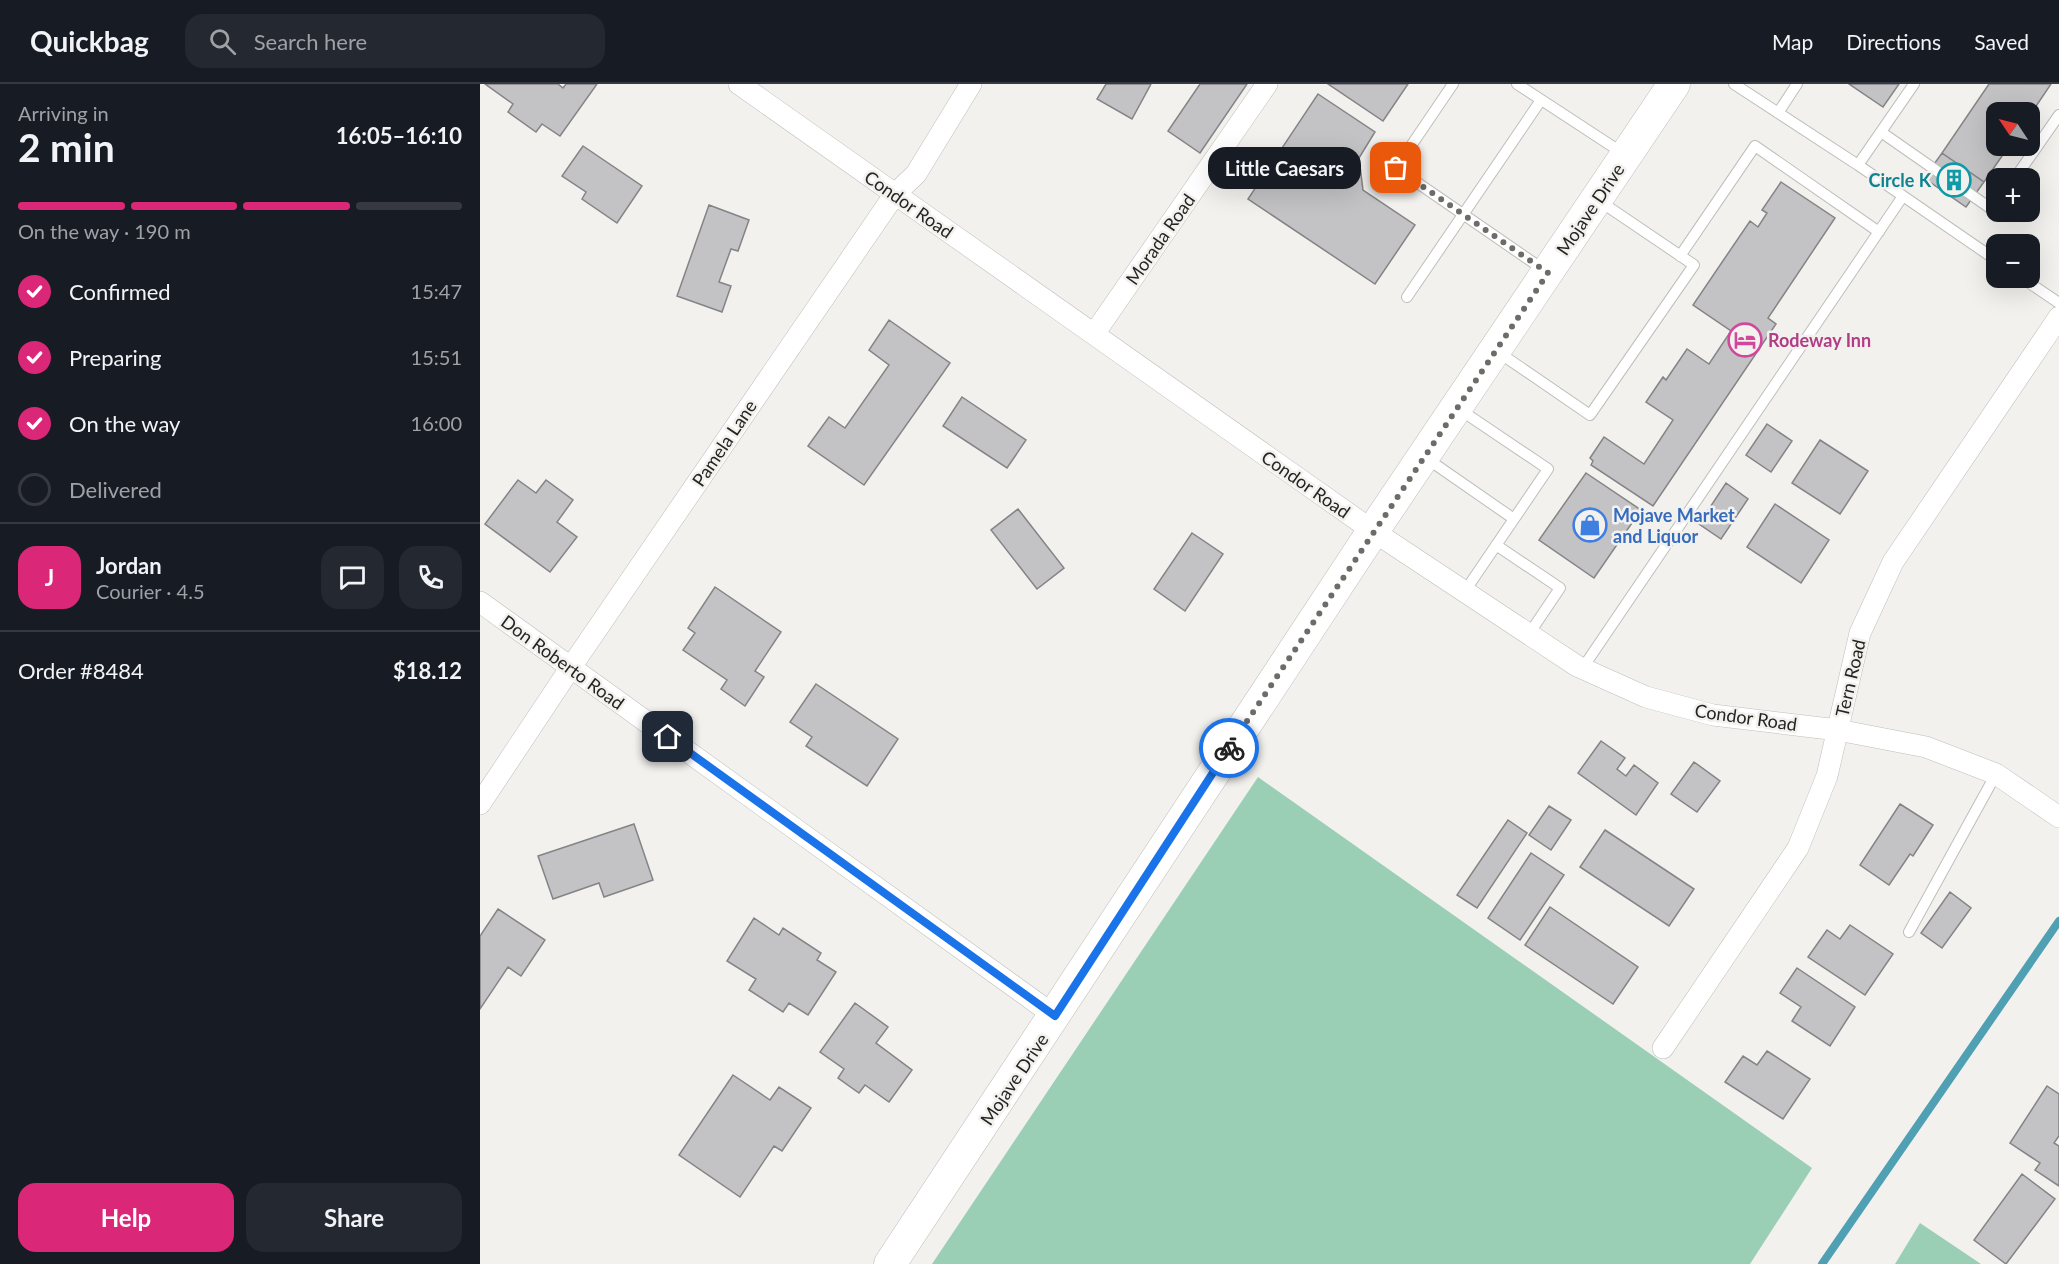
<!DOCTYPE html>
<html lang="en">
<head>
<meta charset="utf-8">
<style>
	body { margin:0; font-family:Lato,sans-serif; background:#242831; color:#f1f3f6; height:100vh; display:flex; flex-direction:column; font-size:22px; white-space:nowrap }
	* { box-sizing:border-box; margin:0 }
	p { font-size:20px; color:#9ea1a6 }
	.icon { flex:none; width:33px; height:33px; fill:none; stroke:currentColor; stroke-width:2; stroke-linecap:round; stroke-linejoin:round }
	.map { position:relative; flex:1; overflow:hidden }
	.details { display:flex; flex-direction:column; background:#171b24; width:480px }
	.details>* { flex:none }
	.needle { width:39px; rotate:305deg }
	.buttons { position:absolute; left:1506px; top:18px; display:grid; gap:12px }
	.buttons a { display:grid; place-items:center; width:54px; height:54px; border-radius:12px; background:#171b24; box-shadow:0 6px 24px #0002; font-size:30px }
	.pin { position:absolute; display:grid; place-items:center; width:51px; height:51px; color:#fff; margin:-26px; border-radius:12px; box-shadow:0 3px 9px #0006 }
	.courier { position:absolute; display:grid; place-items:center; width:60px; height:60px; margin:-30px; border:4px solid #1a73e8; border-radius:50%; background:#fff; color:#222; box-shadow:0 2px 8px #0007 }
	.bubble { position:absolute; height:42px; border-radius:18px; background:#171b24; box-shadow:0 6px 24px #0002; font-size:20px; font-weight:700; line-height:42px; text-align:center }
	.summary em { font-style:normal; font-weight:700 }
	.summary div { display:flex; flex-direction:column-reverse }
	.summary { display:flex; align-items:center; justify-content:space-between; height:102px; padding:0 18px }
	h1 { font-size:39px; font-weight:700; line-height:45px }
	.bar { display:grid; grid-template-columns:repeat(4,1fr); gap:9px 6px; align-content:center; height:72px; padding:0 18px }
	.bar i { height:8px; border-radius:4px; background:#363941 }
	.bar .active { background:#db2777 }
	.bar p { grid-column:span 4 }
	.line { display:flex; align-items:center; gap:15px; padding:0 18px; border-top:2px solid #363941 }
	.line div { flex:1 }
	.round { display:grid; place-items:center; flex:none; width:63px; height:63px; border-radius:18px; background:#242831 }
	ol { padding:0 18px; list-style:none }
	li { display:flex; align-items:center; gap:18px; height:66px }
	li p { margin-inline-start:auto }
	li .icon { padding:6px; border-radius:50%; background:#db2777; color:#fff; stroke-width:4 }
	li:last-child { color:#9ea1a6 }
	li i { width:33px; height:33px; border:3px solid #363941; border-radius:50% }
	.cta { display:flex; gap:12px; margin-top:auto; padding:12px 18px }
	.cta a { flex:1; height:69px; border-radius:18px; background:#db2777; color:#fff; font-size:24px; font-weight:700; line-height:69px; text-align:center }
	.cta a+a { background:#242831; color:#f1f3f6 }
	header { display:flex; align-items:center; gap:36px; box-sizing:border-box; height:84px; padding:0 30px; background:#171b24; border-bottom:2px solid #363941 }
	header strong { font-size:28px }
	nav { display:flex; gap:33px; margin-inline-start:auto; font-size:21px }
	.search { width:420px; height:54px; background:#242831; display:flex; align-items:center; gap:15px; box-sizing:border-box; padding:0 21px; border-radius:18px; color:#9ea1a6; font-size:22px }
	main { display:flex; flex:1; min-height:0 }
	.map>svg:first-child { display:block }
	.green { fill:#9acfb5 }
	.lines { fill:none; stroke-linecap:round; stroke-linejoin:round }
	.stream { stroke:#50a0b3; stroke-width:8 }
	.building { fill:#c3c2c5; stroke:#848386; stroke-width:1.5 }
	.lane-casing { stroke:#bebebb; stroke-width:12 }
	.street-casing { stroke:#bebebb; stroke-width:22 }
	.secondary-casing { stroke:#bebebb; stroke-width:33 }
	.lane { stroke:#fff; stroke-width:10 }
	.street { stroke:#fff; stroke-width:21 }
	.secondary { stroke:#fff; stroke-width:32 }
	.done { stroke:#6c6c69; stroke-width:6; stroke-dasharray:0 10.8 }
	.route { stroke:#1a73e8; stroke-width:8 }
	.labels { text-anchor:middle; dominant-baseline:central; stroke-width:5; stroke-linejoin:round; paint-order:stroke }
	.culture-label { font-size:18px; font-weight:bold; fill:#0d838f; stroke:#f2f1ee; text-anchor:end }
	.street-label { font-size:18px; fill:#242422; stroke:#f2f1ee }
	.hotel-label { font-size:18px; font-weight:bold; fill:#b23c85; stroke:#f2f1ee; text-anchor:start }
	.shop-label { font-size:18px; font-weight:bold; fill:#366cbe; stroke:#f2f1ee; text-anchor:start }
</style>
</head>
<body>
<header>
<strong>Quickbag</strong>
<div class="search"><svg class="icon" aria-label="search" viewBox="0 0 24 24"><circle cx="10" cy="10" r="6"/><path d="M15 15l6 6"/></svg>Search here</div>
<nav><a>Map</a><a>Directions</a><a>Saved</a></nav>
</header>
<main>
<section class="details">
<div class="summary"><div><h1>2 min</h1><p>Arriving in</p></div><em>16:05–16:10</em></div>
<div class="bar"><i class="active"></i><i class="active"></i><i class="active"></i><i></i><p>On the way · 190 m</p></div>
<ol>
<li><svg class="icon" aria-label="check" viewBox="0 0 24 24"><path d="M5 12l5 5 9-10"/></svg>Confirmed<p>15:47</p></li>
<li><svg class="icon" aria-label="check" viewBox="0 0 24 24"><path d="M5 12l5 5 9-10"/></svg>Preparing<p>15:51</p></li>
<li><svg class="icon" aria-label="check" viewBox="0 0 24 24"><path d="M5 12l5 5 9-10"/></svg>On the way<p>16:00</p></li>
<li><i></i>Delivered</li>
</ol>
<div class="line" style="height:108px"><b class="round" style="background:#db2777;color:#fff">J</b><div><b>Jordan</b><p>Courier · 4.5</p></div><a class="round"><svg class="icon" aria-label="chat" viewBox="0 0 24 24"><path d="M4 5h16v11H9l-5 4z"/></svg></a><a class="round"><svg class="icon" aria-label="phone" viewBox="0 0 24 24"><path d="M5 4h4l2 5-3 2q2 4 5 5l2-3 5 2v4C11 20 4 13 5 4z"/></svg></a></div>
<div class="line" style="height:78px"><div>Order #8484</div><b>$18.12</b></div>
<div class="cta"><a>Help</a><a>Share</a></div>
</section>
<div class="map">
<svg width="1579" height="1180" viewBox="0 0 1579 1180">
	<rect width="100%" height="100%" fill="#f2f1ee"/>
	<path class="green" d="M778,693L1332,1084L1270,1180H452Z
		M1440,1139L1501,1180H1415Z"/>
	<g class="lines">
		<path class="stream" d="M1342,1180L1579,837"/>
	</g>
	<path class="building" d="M5,0H78L83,4L86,0H117L80,52L62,40L56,48L28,28L33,20Z
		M626,0H671L652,35L617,15Z
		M720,0H767L720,69L688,47Z
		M848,0H928L903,37Z
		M1369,0H1419L1403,23Z
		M1509,0H1571L1550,31V28H1516V62H1529L1504,98L1462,69Z
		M838,10L895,48L879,74L883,106L935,141L895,200L768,115Z
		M103,62L162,102L137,139L102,115L106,108L82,92Z
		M1462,69L1504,98L1486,123L1444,94Z
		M1301,98L1355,134L1288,234L1296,240L1173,422L1111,381L1113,377L1110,374L1124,353L1164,380L1193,336L1166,318L1183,293L1186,296L1207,265L1229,280L1251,247L1213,221L1270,137L1278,143L1287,129L1282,126Z
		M229,121L269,136L258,167L251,165L239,198L251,202L242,228L197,212Z
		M409,236L470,279L384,401L328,362L349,333L365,344L409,281L389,266Z
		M482,313L546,356L527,384L463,342Z
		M1287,340L1312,357L1291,388L1266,371Z
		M1340,356L1388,387L1360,430L1312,399Z
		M1106,389L1161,426L1114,494L1059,456Z
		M38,396L56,409L66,396L93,416L77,438L97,453L70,488L5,440Z
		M1246,399L1268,415L1241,455L1219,440Z
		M1295,420L1349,456L1321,499L1267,463Z
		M538,425L584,484L557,505L511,446Z
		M712,449L743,470L705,527L674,505Z
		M235,503L301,548L275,587L284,593L265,622L241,605L247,596L203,566L215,549L208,544Z
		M336,600L418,655L387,702L326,662L332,653L310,638Z
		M1121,657L1145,674L1137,685L1146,692L1154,681L1178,699L1156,731L1098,689Z
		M1214,678L1240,697L1217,728L1191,710Z
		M1420,720L1453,741L1433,772L1430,770L1409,801L1380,781Z
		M1069,722L1091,736L1071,766L1049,751Z
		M1028,736L1047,749L997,824L977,811Z
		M154,740L173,796L124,813L119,799L73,815L58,772Z
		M1125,746L1214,805L1189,842L1100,783Z
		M1051,769L1084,791L1040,856L1008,834Z
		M1470,808L1491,824L1462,864L1441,849Z
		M1070,823L1158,883L1133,920L1045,861Z
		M18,825L65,856L41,892L28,883L0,925V852Z
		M274,834L299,851L303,844L341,869L337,876L356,888L328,931L309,919L303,928L269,906L276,895L247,877Z
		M1370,841L1413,870L1385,911L1328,873L1347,846L1360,855Z
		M1317,884L1375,923L1350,962L1312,937L1321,923L1300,909Z
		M375,919L408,943L396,959L432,986L409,1018L385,1001L379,1009L358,994L364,985L340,968Z
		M1287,967L1330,995L1303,1035L1245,998L1263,972L1277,981Z
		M253,991L290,1016L299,1003L331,1024L302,1067L294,1062L260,1113L199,1071Z
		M1567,1002L1579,1010V1052L1574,1059L1579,1062V1102L1555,1086L1560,1079L1530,1059Z
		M1542,1090L1575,1115L1526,1180L1494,1156Z"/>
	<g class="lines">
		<defs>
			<path id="lane" d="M973,0L916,84L1064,186
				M1037,0L1144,70
				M1254,0L1378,81L1516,176
				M1298,29L1317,0
				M1401,48L1513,126L1516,121
				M1378,81L1434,0
				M1535,94L1579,31
				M1200,172L1275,62L1399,148
				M1542,194L1579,219
				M927,213L1061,16
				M1018,268L1110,331L1214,181L1118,116
				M979,325L1068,385L985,507
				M946,374L1034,435
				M1016,461L1080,504L1049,550
				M1102,585L1423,112
				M1429,848L1516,690"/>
			<path id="street" d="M259,0L893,447L1097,582L1166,613L1233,631L1358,646L1446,663L1516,690L1579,733
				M614,250L787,0
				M0,518L575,932
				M0,720L91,583L415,110L436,90L491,0
				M1183,964L1318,764L1347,692L1380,549L1413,478L1579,233"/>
			<path id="secondary" d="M410,1180L893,447L1194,0"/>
		</defs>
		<use href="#lane" class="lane-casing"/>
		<use href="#street" class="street-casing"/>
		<use href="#secondary" class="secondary-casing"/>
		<use href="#lane" class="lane"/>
		<use href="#street" class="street"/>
		<use href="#secondary" class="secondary"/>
	</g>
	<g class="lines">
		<path class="done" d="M749,664L1068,189L916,84"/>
		<path class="route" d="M188,653L575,932L749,664"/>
	</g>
	<defs>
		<symbol id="building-ring" viewBox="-11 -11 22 22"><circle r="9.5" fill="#f2f1ee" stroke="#0f9aa8" stroke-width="1.5"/><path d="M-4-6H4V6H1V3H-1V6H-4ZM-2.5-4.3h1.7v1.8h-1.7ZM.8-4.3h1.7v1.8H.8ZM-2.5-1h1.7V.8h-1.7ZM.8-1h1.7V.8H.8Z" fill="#0f9aa8"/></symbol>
		<symbol id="hotel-ring" viewBox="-11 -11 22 22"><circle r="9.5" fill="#f2f1ee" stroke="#d1479c" stroke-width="1.5"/><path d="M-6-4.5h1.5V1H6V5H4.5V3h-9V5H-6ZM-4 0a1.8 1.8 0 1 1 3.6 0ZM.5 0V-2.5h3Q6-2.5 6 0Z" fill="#d1479c"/></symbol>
		<symbol id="shop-ring" viewBox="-11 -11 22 22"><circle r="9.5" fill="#f2f1ee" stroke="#3f7fe0" stroke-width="1.5"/><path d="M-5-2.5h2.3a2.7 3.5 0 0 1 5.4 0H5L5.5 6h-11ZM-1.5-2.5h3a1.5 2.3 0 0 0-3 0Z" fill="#3f7fe0"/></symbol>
	</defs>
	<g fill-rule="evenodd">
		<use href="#building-ring" x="1455" y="77" width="38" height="38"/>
		<use href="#hotel-ring" x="1246" y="237" width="38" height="38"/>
		<use href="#shop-ring" x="1091" y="422" width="38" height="38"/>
	</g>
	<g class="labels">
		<g class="culture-label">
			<text x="1451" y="96">Circle K</text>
		</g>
		<g class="street-label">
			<text transform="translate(429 120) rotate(35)">Condor Road</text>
			<text transform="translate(1110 125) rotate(-56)">Mojave Drive</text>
			<text transform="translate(680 155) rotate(-55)">Morada Road</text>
			<text transform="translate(244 359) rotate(-56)">Pamela Lane</text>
			<text transform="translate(826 400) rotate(35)">Condor Road</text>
			<text transform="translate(83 578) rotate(36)">Don Roberto Road</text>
			<text transform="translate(1370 594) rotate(-77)">Tern Road</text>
			<text transform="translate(1266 633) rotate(8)">Condor Road</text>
			<text transform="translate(534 995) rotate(-56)">Mojave Drive</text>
		</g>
		<g class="hotel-label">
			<text x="1288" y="256">Rodeway Inn</text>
		</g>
		<g class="shop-label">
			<text x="1133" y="431">Mojave Market<tspan x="1133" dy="21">and Liquor</tspan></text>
		</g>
	</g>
</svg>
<div class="buttons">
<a><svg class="needle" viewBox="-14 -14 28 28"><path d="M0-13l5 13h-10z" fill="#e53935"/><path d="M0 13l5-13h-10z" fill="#9ea1a6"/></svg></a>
<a>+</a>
<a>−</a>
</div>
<div class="pin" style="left:916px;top:84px;background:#ea580c"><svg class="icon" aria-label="bag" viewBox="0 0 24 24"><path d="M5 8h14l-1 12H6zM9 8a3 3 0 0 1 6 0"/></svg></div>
<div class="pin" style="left:188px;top:653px;background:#1f2937"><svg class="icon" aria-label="home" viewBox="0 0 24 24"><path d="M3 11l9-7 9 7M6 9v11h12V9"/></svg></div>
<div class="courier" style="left:749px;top:664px"><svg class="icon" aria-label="bike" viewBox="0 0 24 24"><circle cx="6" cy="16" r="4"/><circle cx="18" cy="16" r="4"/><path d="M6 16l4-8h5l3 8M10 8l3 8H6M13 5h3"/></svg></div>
<div class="bubble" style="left:728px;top:63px;width:153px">Little Caesars</div>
</div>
</main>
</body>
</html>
